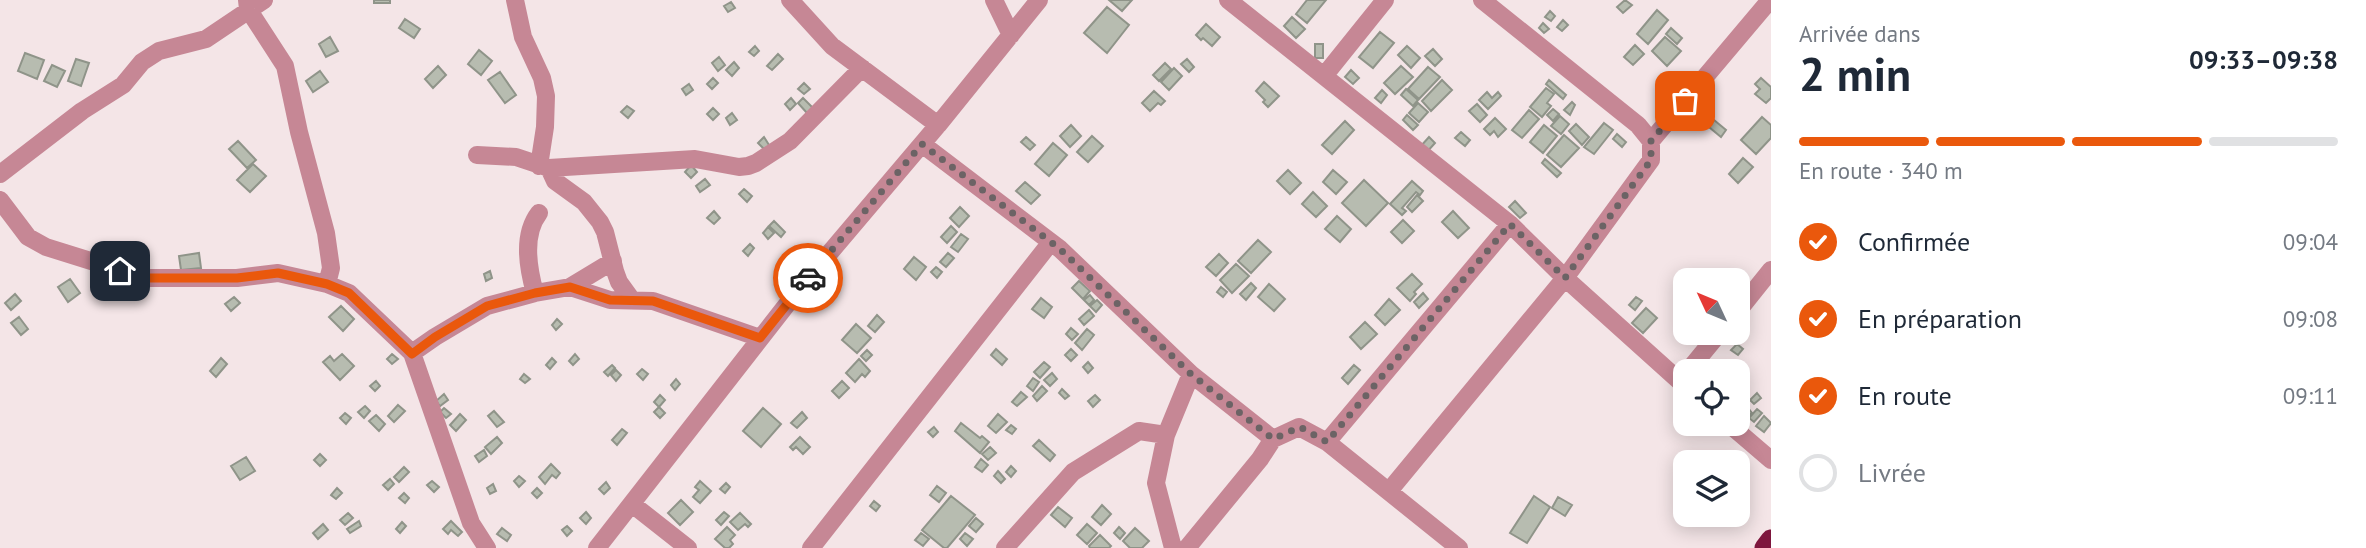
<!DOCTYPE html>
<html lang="fr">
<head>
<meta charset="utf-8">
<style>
	body { margin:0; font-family:"PT Sans",sans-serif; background:#f2f2f3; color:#1f2937; height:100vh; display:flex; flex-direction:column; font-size:26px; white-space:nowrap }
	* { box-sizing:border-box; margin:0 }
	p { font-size:23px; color:#747a83 }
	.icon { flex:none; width:38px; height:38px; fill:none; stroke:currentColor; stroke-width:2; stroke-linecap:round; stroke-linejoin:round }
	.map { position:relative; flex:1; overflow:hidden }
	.sheet { display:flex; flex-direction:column; background:#fff; width:595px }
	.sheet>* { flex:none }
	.needle { width:46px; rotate:314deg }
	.buttons { position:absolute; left:1673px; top:268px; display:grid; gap:14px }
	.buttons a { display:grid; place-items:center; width:77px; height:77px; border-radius:14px; background:#fff; box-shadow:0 4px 18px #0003; font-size:35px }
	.pin { position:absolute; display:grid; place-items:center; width:60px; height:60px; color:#fff; margin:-30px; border-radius:14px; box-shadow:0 4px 10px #0006 }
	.courier { position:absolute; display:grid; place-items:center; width:70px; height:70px; margin:-35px; border:5px solid #ea580c; border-radius:50%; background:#fff; color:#222; box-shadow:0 2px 9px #0007 }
	.headline em { font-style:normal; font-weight:800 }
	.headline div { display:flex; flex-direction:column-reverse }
	.headline { display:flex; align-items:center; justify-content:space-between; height:119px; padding:0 28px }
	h1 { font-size:46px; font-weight:800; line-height:52px }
	.bar { display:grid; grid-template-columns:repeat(4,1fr); gap:10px 7px; align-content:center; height:84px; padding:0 28px }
	.bar i { height:9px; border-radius:5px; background:#e0e1e3 }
	.bar .active { background:#ea580c }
	.bar p { grid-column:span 4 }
	ol { padding:0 28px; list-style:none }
	li { display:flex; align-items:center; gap:21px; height:77px }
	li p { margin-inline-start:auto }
	li .icon { padding:7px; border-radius:50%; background:#ea580c; color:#fff; stroke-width:4 }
	li:last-child { color:#747a83 }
	li i { width:38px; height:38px; border:4px solid #e0e1e3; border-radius:50% }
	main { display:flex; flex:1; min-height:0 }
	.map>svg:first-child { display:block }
	.building { fill:#b7bcb0; stroke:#8f9489; stroke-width:2 }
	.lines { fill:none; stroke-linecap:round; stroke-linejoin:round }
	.minor { stroke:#c68795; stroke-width:18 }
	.highway { stroke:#7e163d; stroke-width:21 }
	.done { stroke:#6c6365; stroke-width:7; stroke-dasharray:0 12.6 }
	.route { stroke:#ea580c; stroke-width:9 }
</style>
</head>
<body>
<main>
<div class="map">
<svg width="1771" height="548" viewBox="0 0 1771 548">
	<rect width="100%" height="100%" fill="#f4e5e7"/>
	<path class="building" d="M374,0H390V3H374Z
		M1109,0H1132L1122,11Z
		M1307,0H1326L1307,23L1296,14Z
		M1625,0L1632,5L1623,13L1617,7Z
		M731,2L735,8L728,12L724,6Z
		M1107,7L1129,25L1107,53L1084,33Z
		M1657,10L1668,20L1648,44L1637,34Z
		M1550,11L1555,16L1551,21L1545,17Z
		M1292,17L1305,29L1296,38L1284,26Z
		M405,19L420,29L414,38L399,28Z
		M1563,20L1568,25L1562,31L1557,27Z
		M1543,23L1549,29L1544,33L1539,28Z
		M1206,24L1220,37L1212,46L1203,38L1201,40L1196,35Z
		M1671,28L1682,38L1677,44L1666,34Z
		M1380,32L1394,43L1373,68L1359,57Z
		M330,37L338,51L326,57L319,44Z
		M1665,37L1681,51L1667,66L1652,51Z
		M1315,44H1323V58H1315Z
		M1635,45L1644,54L1633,65L1624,57Z
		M755,46L759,51L754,56L749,52Z
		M1407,46L1420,58L1411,68L1398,55Z
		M1433,49L1442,59L1435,66L1425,56Z
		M479,50L492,61L481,75L468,64Z
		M25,53L44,60L37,79L18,71Z
		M778,54L783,59L772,70L767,66Z
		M719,57L725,65L718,71L712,63Z
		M76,59L89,63L81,86L68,81Z
		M1187,59L1194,67L1189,72L1181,64Z
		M734,62L739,68L732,76L726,70Z
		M1165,63L1171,69L1159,81L1153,75Z
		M52,65L65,71L57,87L44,81Z
		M438,66L446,75L433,88L425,79Z
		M1401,66L1413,77L1395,94L1384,83Z
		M1428,67L1440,77L1419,99L1408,89Z
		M1174,68L1182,76L1169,90L1161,82Z
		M1351,70L1359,78L1353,84L1345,77Z
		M320,71L328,82L313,92L306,81Z
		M500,72L516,95L505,103L488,80Z
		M713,78L718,83L712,89L707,84Z
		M1761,78L1771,87V98L1766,103L1755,94L1760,89L1755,84Z
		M1442,80L1452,90L1431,111L1422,101Z
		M1549,80L1566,95L1563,99L1546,84Z
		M1264,82L1279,96L1268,107L1263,102L1265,100L1256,91Z
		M804,83L810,89L804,94L798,89Z
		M689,84L693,90L686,95L682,89Z
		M1546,88L1554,94L1547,103L1551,106L1542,117L1530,107Z
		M1406,89L1418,100L1413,106L1401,95Z
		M1382,90L1387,95L1381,103L1375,98Z
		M1154,91L1165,101L1161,105L1158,103L1150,111L1142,103Z
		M1487,92L1492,98L1498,92L1501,96L1488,109L1479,100Z
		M791,98L796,104L790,110L785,104Z
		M803,98L813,108L807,113L798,103Z
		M1572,102L1575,105L1570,115L1564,110Z
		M1418,103L1428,112L1419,122L1409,113Z
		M1477,104L1487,115L1480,122L1469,111Z
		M627,106L634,111L628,118L621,112Z
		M713,108L719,114L713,120L707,114Z
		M1553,109L1559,114L1553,121L1547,115Z
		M1529,110L1539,119L1522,138L1512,130Z
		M732,113L737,120L730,125L726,118Z
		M1407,115L1418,125L1413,130L1403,120Z
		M1560,116L1569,124L1561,134L1551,126Z
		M1762,117L1771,125V138L1756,154L1741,140Z
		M1495,118L1506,129L1498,137L1494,131L1490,135L1484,129Z
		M1714,120L1726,130L1721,137L1709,127Z
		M1345,121L1354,130L1332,154L1322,145Z
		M1604,123L1613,130L1594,154L1584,147Z
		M1576,124L1589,137L1582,145L1569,131Z
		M1071,125L1081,136L1070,147L1060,136Z
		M1544,125L1557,136L1543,153L1530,142Z
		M1461,132L1470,140L1465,146L1455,138Z
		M1617,134L1626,142L1622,147L1613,139Z
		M1564,135L1579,148L1561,167L1547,155Z
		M1092,136L1103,146L1088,162L1077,152Z
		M764,137L769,145L768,153L758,143Z
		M1026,137L1035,145L1030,150L1021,142Z
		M1429,137L1435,143L1426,153L1420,147Z
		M238,141L256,160L247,168L229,149Z
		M1053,143L1067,155L1049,176L1035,164Z
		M1743,158L1753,167L1738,183L1729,174Z
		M1545,159L1561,173L1557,177L1542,163Z
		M253,164L266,176L250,192L237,180Z
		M691,165L697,172L691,178L685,172Z
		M1288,170L1301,183L1290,194L1277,181Z
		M1333,170L1347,182L1336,194L1323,182Z
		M705,179L710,185L700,192L696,186Z
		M1364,180L1388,203L1366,226L1342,203Z
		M1412,181L1423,191L1420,195L1416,192L1402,208L1406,211L1402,215L1390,204Z
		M1025,182L1040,195L1031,204L1016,191Z
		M744,189L752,196L747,202L739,194Z
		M1313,192L1327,206L1316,217L1302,204Z
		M1417,195L1423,201L1412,212L1407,207Z
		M1515,201L1526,213L1520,218L1509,207Z
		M960,207L969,216L959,227L950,218Z
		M714,211L720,218L714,224L707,218Z
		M1453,211L1469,228L1458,238L1442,222Z
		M1337,216L1351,229L1340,242L1325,229Z
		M1403,220L1414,231L1402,243L1391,232Z
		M774,221L785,232L781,237L769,226Z
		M951,226L957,232L947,243L941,237Z
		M768,227L774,233L768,239L763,233Z
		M961,234L968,239L958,252L951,247Z
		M1258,240L1271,252L1251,273L1238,261Z
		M750,244L754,248L748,256L743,251Z
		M199,253L201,268L181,270L179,256Z
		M948,253L954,258L946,267L940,262Z
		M1219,254L1228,263L1216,276L1206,267Z
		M914,257L926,267L916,280L904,269Z
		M1236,264L1249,276L1232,293L1220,280Z
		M936,267L942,272L937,278L931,272Z
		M490,271L492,278L486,281L484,274Z
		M1412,274L1422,284L1414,292L1416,294L1410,301L1397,288Z
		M70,279L80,293L68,302L58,287Z
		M1079,281L1090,291L1083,299L1072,288Z
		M1251,283L1256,288L1246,300L1240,294Z
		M1269,284L1285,299L1274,311L1258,297Z
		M1221,287L1227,292L1223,297L1217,292Z
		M1423,293L1428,299L1419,308L1414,302Z
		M15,294L21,301L11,310L5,303Z
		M1090,295L1094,300L1089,305L1084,300Z
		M234,297L240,303L231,311L225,304Z
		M1636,297L1642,301L1635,310L1629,305Z
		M1041,298L1052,307L1044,318L1032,309Z
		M1389,299L1400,310L1385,325L1375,315Z
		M1097,300L1102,305L1096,312L1090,306Z
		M341,306L354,319L343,331L329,317Z
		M1646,308L1657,318L1643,333L1632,323Z
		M1089,310L1094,316L1084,325L1079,319Z
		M877,315L884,322L875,332L868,326Z
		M19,317L28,329L21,335L11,323Z
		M557,319L562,324L556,330L552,325Z
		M1365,322L1377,334L1361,349L1350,337Z
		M856,324L871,338L857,353L842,340Z
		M1071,328L1078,334L1072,340L1066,334Z
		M1087,329L1094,335L1082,350L1075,343Z
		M1737,344L1743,349L1738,355L1731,350Z
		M996,349L1007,359L1002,365L991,355Z
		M1071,349L1077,355L1071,361L1065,355Z
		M867,350L872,355L866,361L861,356Z
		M342,354L354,366L340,380L323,362L330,356L334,361Z
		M392,354L398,359L392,364L387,359Z
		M575,354L579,359L573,365L569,361Z
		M221,358L227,364L216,377L210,371Z
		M552,358L556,362L550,369L546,365Z
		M859,359L870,371L865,377L862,374L855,382L846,373Z
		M1044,362L1050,367L1040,378L1034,372Z
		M1088,362L1093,368L1088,373L1083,367Z
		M612,365L615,368L608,376L604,372Z
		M1354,365L1360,370L1348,384L1342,378Z
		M642,369L648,374L643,380L637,374Z
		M616,370L621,375L616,381L611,375Z
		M1052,373L1057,379L1050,386L1044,380Z
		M524,374L530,379L525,383L520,379Z
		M1033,378L1039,382L1033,391L1027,386Z
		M676,379L680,384L675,390L671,385Z
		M376,381L380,386L375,391L370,386Z
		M842,381L849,388L839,398L832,391Z
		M1042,386L1047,391L1037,401L1033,396Z
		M1062,389L1069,396L1065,399L1059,393Z
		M1021,392L1027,397L1017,406L1012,402Z
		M1757,393L1761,398L1754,404L1750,400Z
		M444,394L448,400L440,406L436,401Z
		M660,395L665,400L659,407L654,402Z
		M1095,395L1100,400L1093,407L1088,401Z
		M1745,404L1752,413L1746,417L1739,409Z
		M398,405L405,411L394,422L388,416Z
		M365,406L370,411L364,418L358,412Z
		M659,407L665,413L660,418L654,412Z
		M444,408L451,414L446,418L440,412Z
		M763,408L781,424L761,447L743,431Z
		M1757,409L1762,413L1754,422L1749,418Z
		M494,411L504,422L497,427L488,416Z
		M802,412L807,418L797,428L791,423Z
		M345,413L351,418L346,424L340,418Z
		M460,414L466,420L456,431L450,425Z
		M998,414L1007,422L996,433L988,426Z
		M376,415L385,424L379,431L369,421Z
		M1764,416L1771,423L1764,432L1756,426Z
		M961,423L980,438L982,436L989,442L980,453L955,431Z
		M1011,425L1016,429L1012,434L1006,430Z
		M934,427L938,432L933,437L928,432Z
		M622,429L627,433L617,445L612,440Z
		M497,437L502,443L491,454L485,447Z
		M800,437L810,447L803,454L796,447L793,450L790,447Z
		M1039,440L1055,455L1050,461L1033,446Z
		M990,447L996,453L988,460L982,454Z
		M484,450L487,456L479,462L475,456Z
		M320,454L326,460L320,466L314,460Z
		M246,457L255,471L240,480L231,466Z
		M981,459L988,465L982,472L975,467Z
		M551,464L560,473L556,478L552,475L545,484L539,477Z
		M1011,466L1016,471L1011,477L1006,472Z
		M404,467L409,472L399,482L394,477Z
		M998,471L1005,479L1001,483L994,476Z
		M519,476L525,481L519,487L514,481Z
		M390,479L394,484L388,490L383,485Z
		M432,481L439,487L434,492L427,485Z
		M700,481L711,491L700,503L693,497L699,490L695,487Z
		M606,482L610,488L604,494L599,489Z
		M726,483L730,487L725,493L720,489Z
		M493,484L496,491L490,494L487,488Z
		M937,486L946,493L939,502L930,495Z
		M337,488L342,493L336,499L331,495Z
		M537,488L542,493L537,498L532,493Z
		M404,493L409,498L405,503L399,498Z
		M951,496L975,515L947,548H944L922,530Z
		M1534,496L1550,507L1527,543L1510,533Z
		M1558,497L1572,505L1565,516L1552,508Z
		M681,500L693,512L680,525L668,513Z
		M874,501L880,506L876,511L870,506Z
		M1102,505L1111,514L1101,525L1092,517Z
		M1058,507L1072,518L1065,527L1051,515Z
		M586,512L591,518L586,524L580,518Z
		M724,512L729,516L721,525L716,520Z
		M348,513L353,518L345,525L340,520Z
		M740,513L751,524L748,527L745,524L738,530L730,522Z
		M976,518L983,524L976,532L969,526Z
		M359,521L361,526L350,533L347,529Z
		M451,521L462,532L458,536L451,530L448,534L443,529Z
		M402,522L406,526L400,533L396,529Z
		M323,524L328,530L318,539L313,533Z
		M1087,524L1097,533L1087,544L1077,535Z
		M567,526L572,531L567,536L562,530Z
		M727,527L735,535L730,540L733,544L729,548H725L715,539Z
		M1119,527L1125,533L1120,539L1114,533Z
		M502,528L511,535L507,541L497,534Z
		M1135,528L1149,541L1142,548H1130L1123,541Z
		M921,533L929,539L923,546L915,540Z
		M965,533L973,539L967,546L960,539Z
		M1100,535L1111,546L1109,548H1090L1089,546Z"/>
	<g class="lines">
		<path class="minor" d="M247,0L248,9L285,66L299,132L326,233L331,268L327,284
			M515,0L523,37L542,78L546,96L545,127L539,166
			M790,0L832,46L938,125
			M994,0L1011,35
			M1228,0L1510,224L1565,278L1389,491
			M1482,0L1638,125L1651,141V160L1565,278L1685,386
			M1324,76L1385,0
			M1651,141L1770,0
			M922,144L1060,249L1191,374L1166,435L1156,483L1173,548
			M477,155L516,157L549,168L695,159L739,167L748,166L756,163L790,141L862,68
			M549,168L555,181L584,202L600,222L605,232L615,271L619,282L632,300
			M0,174L82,111L123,85L142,62L159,51L206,39L264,0
			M0,200L28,237L46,247L145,278H237L278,273L327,284L349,293L412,353L471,523L487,548
			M570,287L610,300L653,301L760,338
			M535,293C528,268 522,235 539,213
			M1738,311L1771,270
			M412,353L435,337L487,306L535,293L570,287L613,261
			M1688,371L1720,332
			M1191,374L1273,439
			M1729,424L1771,460
			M1327,442L1510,224
			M632,504L688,548
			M597,548L799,289L938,125L1039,0
			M811,548L1051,242
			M1005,548L1073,472L1139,431L1166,435
			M1187,548L1260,459L1273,439L1299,427L1327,442L1459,548"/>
		<path class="highway" d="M1765,548L1771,540"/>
	</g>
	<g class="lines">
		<path class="done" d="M808,278L922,144L1060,249L1191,374L1273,439L1300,427L1327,442L1510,224L1565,278L1651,160V141L1685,101"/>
		<path class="route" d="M120,271L145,278H237L278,273L327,284L349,293L412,354L435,337L487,306L535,293L570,287L610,300L653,301L760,338L808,278"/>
	</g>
</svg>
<div class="buttons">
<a><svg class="needle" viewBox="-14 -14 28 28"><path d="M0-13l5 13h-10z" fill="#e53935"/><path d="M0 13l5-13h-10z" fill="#747a83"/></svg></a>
<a><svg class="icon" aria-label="locate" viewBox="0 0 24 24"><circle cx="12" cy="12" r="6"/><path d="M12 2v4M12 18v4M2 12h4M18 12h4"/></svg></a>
<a><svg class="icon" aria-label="layers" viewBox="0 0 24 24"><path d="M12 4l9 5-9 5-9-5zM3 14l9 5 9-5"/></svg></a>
</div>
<div class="pin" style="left:1685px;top:101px;background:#ea580c"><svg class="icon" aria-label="bag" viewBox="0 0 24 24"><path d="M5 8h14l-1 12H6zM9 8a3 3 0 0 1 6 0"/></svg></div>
<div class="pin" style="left:120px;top:271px;background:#1f2937"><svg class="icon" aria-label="home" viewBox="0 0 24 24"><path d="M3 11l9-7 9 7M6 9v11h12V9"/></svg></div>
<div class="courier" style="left:808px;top:278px"><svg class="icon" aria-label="car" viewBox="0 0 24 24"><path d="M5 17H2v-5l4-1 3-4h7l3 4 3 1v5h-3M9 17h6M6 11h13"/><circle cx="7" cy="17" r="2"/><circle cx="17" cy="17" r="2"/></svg></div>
</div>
<section class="sheet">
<div class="headline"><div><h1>2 min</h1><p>Arrivée dans</p></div><em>09:33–09:38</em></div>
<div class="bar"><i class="active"></i><i class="active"></i><i class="active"></i><i></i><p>En route · 340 m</p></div>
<ol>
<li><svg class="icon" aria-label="check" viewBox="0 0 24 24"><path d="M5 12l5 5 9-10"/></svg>Confirmée<p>09:04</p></li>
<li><svg class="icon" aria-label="check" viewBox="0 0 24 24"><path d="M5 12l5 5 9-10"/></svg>En préparation<p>09:08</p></li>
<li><svg class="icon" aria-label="check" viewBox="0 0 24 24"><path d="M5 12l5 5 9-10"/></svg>En route<p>09:11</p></li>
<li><i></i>Livrée</li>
</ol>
</section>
</main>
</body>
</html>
